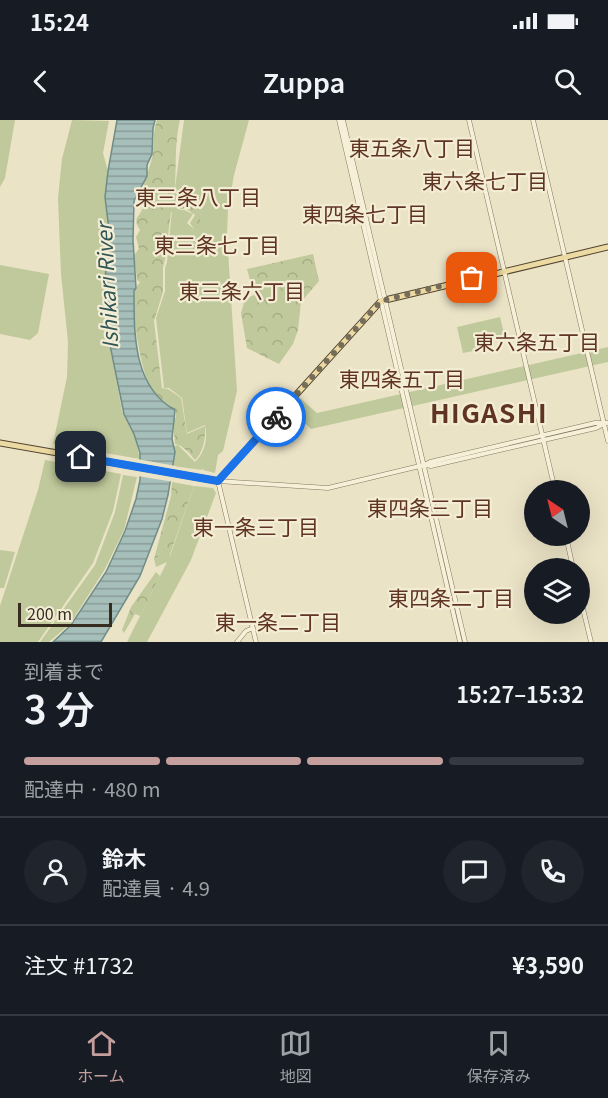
<!DOCTYPE html>
<html lang="ja">
<head>
<meta charset="utf-8">
<style>
	body { margin:0; font-family:Georgia,"Noto Sans JP",serif; background:#20242c; color:#f1f3f6; height:100vh; display:flex; flex-direction:column; font-size:22px; white-space:nowrap }
	* { box-sizing:border-box; margin:0 }
	p { font-size:20px; color:#9ea1a6 }
	.icon { flex:none; width:33px; height:33px; fill:none; stroke:currentColor; stroke-width:2; stroke-linecap:round; stroke-linejoin:round }
	.map { position:relative; height:522px; overflow:hidden }
	.panel { display:flex; flex-direction:column; background:#171b24; flex:1 }
	.panel>* { flex:none }
	.needle { width:39px; rotate:325deg }
	.tools { position:absolute; left:524px; top:360px; display:grid; gap:12px }
	.tools a { display:grid; place-items:center; width:66px; height:66px; border-radius:50%; background:#171b24; box-shadow:0 6px 24px #0002; font-size:30px }
	.scale { position:absolute; left:18px; bottom:15px; width:94px; box-sizing:border-box; padding-left:6px; border:3px solid #362d20; border-top:0; font-size:16px; line-height:21px; white-space:nowrap; color:#362d20; -webkit-text-stroke:4px #f3edd5; paint-order:stroke }
	.pin { position:absolute; display:grid; place-items:center; width:51px; height:51px; color:#fff; margin:-26px; border-radius:12px; box-shadow:0 3px 9px #0006 }
	.courier { position:absolute; display:grid; place-items:center; width:60px; height:60px; margin:-30px; border:4px solid #1a73e8; border-radius:50%; background:#fff; color:#222; box-shadow:0 2px 8px #0007 }
	.head em { font-style:normal; font-weight:600 }
	.head div { display:flex; flex-direction:column-reverse }
	.head { display:flex; align-items:center; justify-content:space-between; height:102px; padding:0 24px }
	h1 { font-size:39px; font-weight:600; line-height:45px }
	.bar { display:grid; grid-template-columns:repeat(4,1fr); gap:9px 6px; align-content:center; height:72px; padding:0 24px }
	.bar i { height:8px; border-radius:4px; background:#363941 }
	.bar .selected { background:#c59f9d }
	.bar p { grid-column:span 4 }
	.line { display:flex; align-items:center; gap:15px; padding:0 24px; border-top:2px solid #363941 }
	.line div { flex:1 }
	.round { display:grid; place-items:center; flex:none; width:63px; height:63px; border-radius:32px; background:#20242c }
	.status { display:flex; justify-content:space-between; align-items:center; height:42px; padding:0 30px; background:#171b24; direction:ltr }
	.status svg { height:16px; fill:currentColor }
	header { display:flex; justify-content:space-between; align-items:center; height:78px; padding:0 24px; background:#171b24; font-size:27px; font-weight:600 }
	.menu { display:flex; justify-content:space-around; align-items:center; height:84px; border-top:2px solid #363941; background:#171b24; font-size:16px; color:#9ea1a6 }
	.menu a { display:grid; justify-items:center; gap:3px }
	.menu .selected { color:#c59f9d }
	.map>svg:first-child { display:block }
	.grass { fill:#c0c99b }
	.forest { fill:url(#forest-crowns) }
	.water { fill:url(#water-rules); stroke:#6e8d88; stroke-width:1.5 }
	.pier { fill:#ebe3c6 }
	.lines { fill:none; stroke-linecap:round; stroke-linejoin:round }
	.minor-casing { stroke:#85765d; stroke-width:5 }
	.major-casing { stroke:#534431; stroke-width:7 }
	.minor { stroke:#f6f0d9; stroke-width:4 }
	.major { stroke:#ebdaa1; stroke-width:5 }
	.done { stroke:#756d5a; stroke-width:6; stroke-dasharray:0 10.8 }
	.route { stroke:#1a73e8; stroke-width:8 }
	.labels { text-anchor:middle; dominant-baseline:central; stroke-width:4.5; stroke-linejoin:round; paint-order:stroke }
	.neighbourhood-label { font-size:21px; fill:#603422; stroke:#f3edd5 }
	.water-label { font-size:21px; font-style:italic; fill:#305555; stroke:#f3edd5 }
	.district-label { font-size:26px; font-weight:bold; letter-spacing:1.5px; fill:#603422; stroke:#f3edd5 }
</style>
</head>
<body>
<div class="status"><b>15:24</b><svg viewBox="0 0 49 12"><path d="M0 12V9h3v3zM5 12V6h3v6zM10 12V3h3v9zM15 12V0h3v12zM26 1h20v11H26zM47 4h2v5h-2z"/></svg></div>
<header><svg class="icon" aria-label="back" viewBox="0 0 24 24"><path d="M15 5l-7 7 7 7"/></svg>Zuppa<svg class="icon" aria-label="search" viewBox="0 0 24 24"><circle cx="10" cy="10" r="6"/><path d="M15 15l6 6"/></svg></header>
<div class="map">
<svg width="608" height="522" viewBox="0 0 608 522">
	<defs>
		<pattern id="forest-crowns" width="20" height="18" patternUnits="userSpaceOnUse" patternTransform="scale(1.5)"><rect width="20" height="18" fill="#c0c99b"/><path d="M2 6a3 3 0 1 1 6 0M12 15a3 3 0 1 1 6 0" fill="none" stroke="#a6ad85"/></pattern>
		<pattern id="water-rules" width="6" height="5" patternUnits="userSpaceOnUse" patternTransform="scale(1.5)"><rect width="6" height="5" fill="#a7bfba"/><path d="M0 2.5h6" fill="none" stroke="#899c97"/></pattern>
	</defs>
	<rect width="100%" height="100%" fill="#ebe3c6"/>
	<path class="grass" d="M0,0H15L5,58L0,67Z
		M72,0L109,1L103,33L108,51L105,77L109,110L105,160L109,220L122,291L134,314L140,339L53,324L67,257L68,222L61,154L58,78L62,39Z
		M184,0H249L234,55L228,88L227,115L237,271L223,331L218,335L215,353L203,350V348L202,350L173,346L174,326L178,325L195,342C205,333 208,318 205,305L187,313L182,278L169,268H164L156,198L165,171V148L167,142L172,90H184L193,94L187,103L194,109L201,94L190,86L173,83Z
		M0,145L49,154L38,213L30,220L0,214Z
		M500,197L505,217L482,223L483,229L463,233L457,207Z
		M608,227V242L311,309L290,289L300,278L317,293Z
		M45,340L121,354L113,391L93,443L38,522H0V486L38,370Z
		M123,355L137,357L124,410L105,449L70,504L49,522H40L95,445L115,392Z
		M194,366L213,368L216,373L191,440L147,522H127L167,442L156,447L154,439L158,437L165,424L170,436Z
		M0,430L15,432L4,468H0Z"/>
	<path class="forest" d="M157,0H180C173,30 178,54 173,83L190,86L201,93L199,109H194L190,103L195,95L185,88L171,92L165,140L163,147V172L154,201L162,268L168,269L181,278L187,314L205,306C206,318 203,333 195,340C190,334 183,325 175,324L173,301L176,297V290C167,285 157,276 151,268C141,252 130,188 135,170C136,167 138,165 140,162L137,160L134,135L139,129L136,117L140,110C131,96 141,98 143,86C145,79 141,74 143,68C145,56 152,44 153,32C154,21 153,11 157,0Z
		M313,134L319,161L301,182L298,210L293,224L279,244L247,228L241,193L245,179L254,175L247,149Z
		M172,362L194,366L169,437L166,433L167,428L165,425L158,437L154,439L171,376Z
		M156,452L160,456L140,496L135,494L124,513L122,510L131,487Z"/>
	<path class="water" d="M117,0H155L153,8L152,34L147,45V56L134,81L133,120L136,168L134,171C134,213 133,267 175,290L172,319L175,332L168,375L162,399L140,456L101,522H53L71,505L106,452L125,411L136,379L140,360V333L134,314L124,294L109,220L105,160L109,110L105,77L108,51Z"/>
	<path class="pier" d="M137,339L176,346L174,362L137,356Z"/>
	<g class="lines">
		<defs>
			<path id="minor" d="M339,0L460,522
				M343,0L465,522
				M469,0L555,370
				M533,0L608,321
				M425,345L431,346L596,308L604,304
				M566,416L573,448
				M579,472L591,522
				M237,522L246,511L253,508
				M256,522L218,361L328,368L424,345L430,342L595,303H608"/>
			<path id="major" d="M0,323L218,361L381,181L608,127"/>
		</defs>
		<use href="#minor" class="minor-casing"/>
		<use href="#major" class="major-casing"/>
		<use href="#minor" class="minor"/>
		<use href="#major" class="major"/>
	</g>
	<g class="lines">
		<path class="done" d="M276,297L381,181L472,158"/>
		<path class="route" d="M81,337L218,361L276,297"/>
	</g>
	<g class="labels">
		<g class="neighbourhood-label">
			<text x="412" y="27">東五条八丁目</text>
			<text x="485" y="60">東六条七丁目</text>
			<text x="198" y="76">東三条八丁目</text>
			<text x="365" y="93">東四条七丁目</text>
			<text x="217" y="124">東三条七丁目</text>
			<text x="242" y="170">東三条六丁目</text>
			<text x="537" y="221">東六条五丁目</text>
			<text x="402" y="258">東四条五丁目</text>
			<text x="430" y="387">東四条三丁目</text>
			<text x="256" y="406">東一条三丁目</text>
			<text x="451" y="477">東四条二丁目</text>
			<text x="278" y="501">東一条二丁目</text>
		</g>
		<g class="water-label">
			<text transform="translate(106 166) rotate(-93)">Ishikari River</text>
		</g>
		<g class="district-label">
			<text x="489" y="291">HIGASHI</text>
		</g>
	</g>
</svg>
<div class="tools">
<a><svg class="needle" viewBox="-14 -14 28 28"><path d="M0-13l5 13h-10z" fill="#e53935"/><path d="M0 13l5-13h-10z" fill="#9ea1a6"/></svg></a>
<a><svg class="icon" aria-label="layers" viewBox="0 0 24 24"><path d="M12 4l9 5-9 5-9-5zM3 14l9 5 9-5"/></svg></a>
</div>
<div class="scale">200 m</div>
<div class="pin" style="left:472px;top:158px;background:#ea580c"><svg class="icon" aria-label="bag" viewBox="0 0 24 24"><path d="M5 8h14l-1 12H6zM9 8a3 3 0 0 1 6 0"/></svg></div>
<div class="pin" style="left:81px;top:337px;background:#1f2937"><svg class="icon" aria-label="home" viewBox="0 0 24 24"><path d="M3 11l9-7 9 7M6 9v11h12V9"/></svg></div>
<div class="courier" style="left:276px;top:297px"><svg class="icon" aria-label="bike" viewBox="0 0 24 24"><circle cx="6" cy="16" r="4"/><circle cx="18" cy="16" r="4"/><path d="M6 16l4-8h5l3 8M10 8l3 8H6M13 5h3"/></svg></div>
</div>
<section class="panel">
<div class="head"><div><h1>3 分</h1><p>到着まで</p></div><em>15:27–15:32</em></div>
<div class="bar"><i class="selected"></i><i class="selected"></i><i class="selected"></i><i></i><p>配達中 · 480 m</p></div>
<div class="line" style="height:108px"><a class="round"><svg class="icon" aria-label="person" viewBox="0 0 24 24"><circle cx="12" cy="8" r="4"/><path d="M4 21q1-7 8-7t8 7"/></svg></a><div><b>鈴木</b><p>配達員 · 4.9</p></div><a class="round"><svg class="icon" aria-label="chat" viewBox="0 0 24 24"><path d="M4 5h16v11H9l-5 4z"/></svg></a><a class="round"><svg class="icon" aria-label="phone" viewBox="0 0 24 24"><path d="M5 4h4l2 5-3 2q2 4 5 5l2-3 5 2v4C11 20 4 13 5 4z"/></svg></a></div>
<div class="line" style="height:78px"><div>注文 #1732</div><b>¥3,590</b></div>
</section>
<nav class="menu">
<a class="selected"><svg class="icon" aria-label="home" viewBox="0 0 24 24"><path d="M3 11l9-7 9 7M6 9v11h12V9"/></svg>ホーム</a>
<a><svg class="icon" aria-label="map" viewBox="0 0 24 24"><path d="M3 6l6-2 6 2 6-2v14l-6 2-6-2-6 2zM9 4v14M15 6v14"/></svg>地図</a>
<a><svg class="icon" aria-label="saved" viewBox="0 0 24 24"><path d="M7 4h10v16l-5-4-5 4z"/></svg>保存済み</a>
</nav>
</body>
</html>
